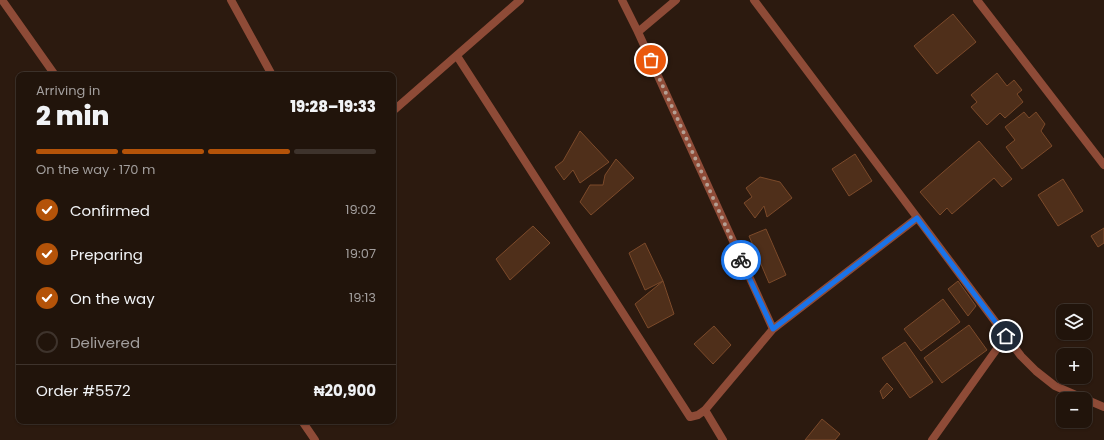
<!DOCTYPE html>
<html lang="en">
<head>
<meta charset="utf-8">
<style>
	body { margin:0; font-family:Poppins,sans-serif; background:#2d2119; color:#f1f3f6; height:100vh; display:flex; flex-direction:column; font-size:15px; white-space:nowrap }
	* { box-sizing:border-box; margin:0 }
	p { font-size:13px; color:#a29e9d }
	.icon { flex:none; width:22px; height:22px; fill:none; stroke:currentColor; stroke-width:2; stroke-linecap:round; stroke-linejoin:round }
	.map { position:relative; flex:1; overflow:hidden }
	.drawer { position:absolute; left:16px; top:72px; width:380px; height:352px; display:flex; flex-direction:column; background:#21140b; border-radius:8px; box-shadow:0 1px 3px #0004,0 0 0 1px #3e332c }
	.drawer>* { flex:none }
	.controls { position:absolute; left:1056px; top:304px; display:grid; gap:8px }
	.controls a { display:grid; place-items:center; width:36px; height:36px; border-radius:8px; background:#21140b; box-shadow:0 1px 3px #0004,0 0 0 1px #3e332c; font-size:20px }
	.pin { position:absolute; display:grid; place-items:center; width:34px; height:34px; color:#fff; margin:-17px; border:2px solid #fff; border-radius:50%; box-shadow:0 1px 4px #0007 }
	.courier { position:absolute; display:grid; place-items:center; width:40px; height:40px; margin:-20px; border:3px solid #1a73e8; border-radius:50%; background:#fff; color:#222; box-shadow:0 1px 5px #0007 }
	.head em { font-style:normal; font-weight:800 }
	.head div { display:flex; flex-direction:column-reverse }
	.head { display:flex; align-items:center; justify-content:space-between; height:68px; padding:0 20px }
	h1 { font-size:26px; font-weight:800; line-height:30px }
	.bar { display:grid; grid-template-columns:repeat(4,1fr); gap:6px 4px; align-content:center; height:48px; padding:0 20px }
	.bar i { height:5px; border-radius:3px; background:#3e332c }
	.bar .active { background:#b45309 }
	.bar p { grid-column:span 4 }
	.line { display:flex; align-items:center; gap:10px; padding:0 20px; border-top:1px solid #3e332c }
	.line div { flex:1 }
	ol { padding:0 20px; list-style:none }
	li { display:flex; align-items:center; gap:12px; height:44px }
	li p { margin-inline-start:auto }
	li .icon { padding:4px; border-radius:50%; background:#b45309; color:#fff; stroke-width:4 }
	li:last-child { color:#a29e9d }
	li i { width:22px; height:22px; border:2px solid #3e332c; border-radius:50% }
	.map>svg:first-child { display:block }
	.building { fill:#4f2f1a; stroke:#7c4a2a }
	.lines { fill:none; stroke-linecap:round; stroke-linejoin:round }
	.minor { stroke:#8e4b37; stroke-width:8 }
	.done { stroke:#b59f93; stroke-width:4; stroke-dasharray:0 7.2 }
	.route { stroke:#1a73e8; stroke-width:5 }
</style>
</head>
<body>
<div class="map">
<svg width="1104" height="440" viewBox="0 0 1104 440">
	<rect width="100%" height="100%" fill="#2c1a0f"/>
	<path class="building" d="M953,14L976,42L937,74L914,46Z
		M997,73L1007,86L1014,80L1022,90L1017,94L1023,102L1005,118L1000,113L987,125L971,107L977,102L971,95Z
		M1024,112L1029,118L1036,112L1045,124L1041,131L1052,146L1022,169L1006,147L1015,140L1005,127Z
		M580,131L609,162L580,183L573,170L564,180L555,167L563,161Z
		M979,141L1012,179L1002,187L994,178L952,214L947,208L940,215L920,192Z
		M855,154L872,181L849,196L832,169Z
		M616,159L634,178L591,215L580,202L590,185H603L605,175Z
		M760,177L780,182L792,198L767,217L764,206L755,218L744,203L752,197L746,188Z
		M1063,179L1083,211L1058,226L1038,195Z
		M533,226L550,243L510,280L496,259Z
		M1104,228V243L1098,247L1091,236Z
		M766,229L786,275L769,283L749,236Z
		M645,243L663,281L645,290L629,253Z
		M663,281L674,314L648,328L635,304Z
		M958,281L976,306L968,316L948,289Z
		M943,299L960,322L921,351L904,329Z
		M969,325L987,350L942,383L924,358Z
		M714,326L731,345L713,364L694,344Z
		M905,342L933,382L910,398L882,358Z
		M887,383L893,389L883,399L880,391Z
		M822,419L840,434L835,440H805Z"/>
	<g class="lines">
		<path class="minor" d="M2,0L55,75
			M231,0L272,75
			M622,0L638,32L773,329
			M754,0L1021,356L1036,371L1055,386L1104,407
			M977,0L1104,165
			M638,32L676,0
			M457,56L690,417L698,415L705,410L773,329L917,218
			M393,111L520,0
			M705,410L723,440
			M302,421L315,440
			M932,440L1006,336"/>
	</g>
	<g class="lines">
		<path class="done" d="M651,60L741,260"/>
		<path class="route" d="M741,260L773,329L917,218L1006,336"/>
	</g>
</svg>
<div class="controls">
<a><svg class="icon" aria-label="layers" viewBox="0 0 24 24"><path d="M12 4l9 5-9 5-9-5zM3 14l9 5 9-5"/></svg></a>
<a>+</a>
<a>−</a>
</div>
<div class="pin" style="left:651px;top:60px;background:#ea580c"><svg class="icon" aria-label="bag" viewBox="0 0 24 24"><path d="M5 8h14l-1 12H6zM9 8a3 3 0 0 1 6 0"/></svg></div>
<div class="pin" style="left:1006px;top:336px;background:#1f2937"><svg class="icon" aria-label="home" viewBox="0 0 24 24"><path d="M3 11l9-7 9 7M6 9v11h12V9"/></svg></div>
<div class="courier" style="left:741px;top:260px"><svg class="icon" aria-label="bike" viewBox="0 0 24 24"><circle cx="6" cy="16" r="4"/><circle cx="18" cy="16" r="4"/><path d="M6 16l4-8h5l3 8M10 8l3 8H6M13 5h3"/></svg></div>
<section class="drawer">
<div class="head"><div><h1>2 min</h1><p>Arriving in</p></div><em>19:28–19:33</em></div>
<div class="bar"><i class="active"></i><i class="active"></i><i class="active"></i><i></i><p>On the way · 170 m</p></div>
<ol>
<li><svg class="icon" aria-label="check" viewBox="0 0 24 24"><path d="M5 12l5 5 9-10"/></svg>Confirmed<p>19:02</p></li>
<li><svg class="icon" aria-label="check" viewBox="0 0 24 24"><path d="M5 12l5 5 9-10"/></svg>Preparing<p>19:07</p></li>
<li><svg class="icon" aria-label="check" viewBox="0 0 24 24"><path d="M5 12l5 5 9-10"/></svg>On the way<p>19:13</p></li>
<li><i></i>Delivered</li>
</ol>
<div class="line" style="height:52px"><div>Order #5572</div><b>₦20,900</b></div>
</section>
</div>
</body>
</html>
